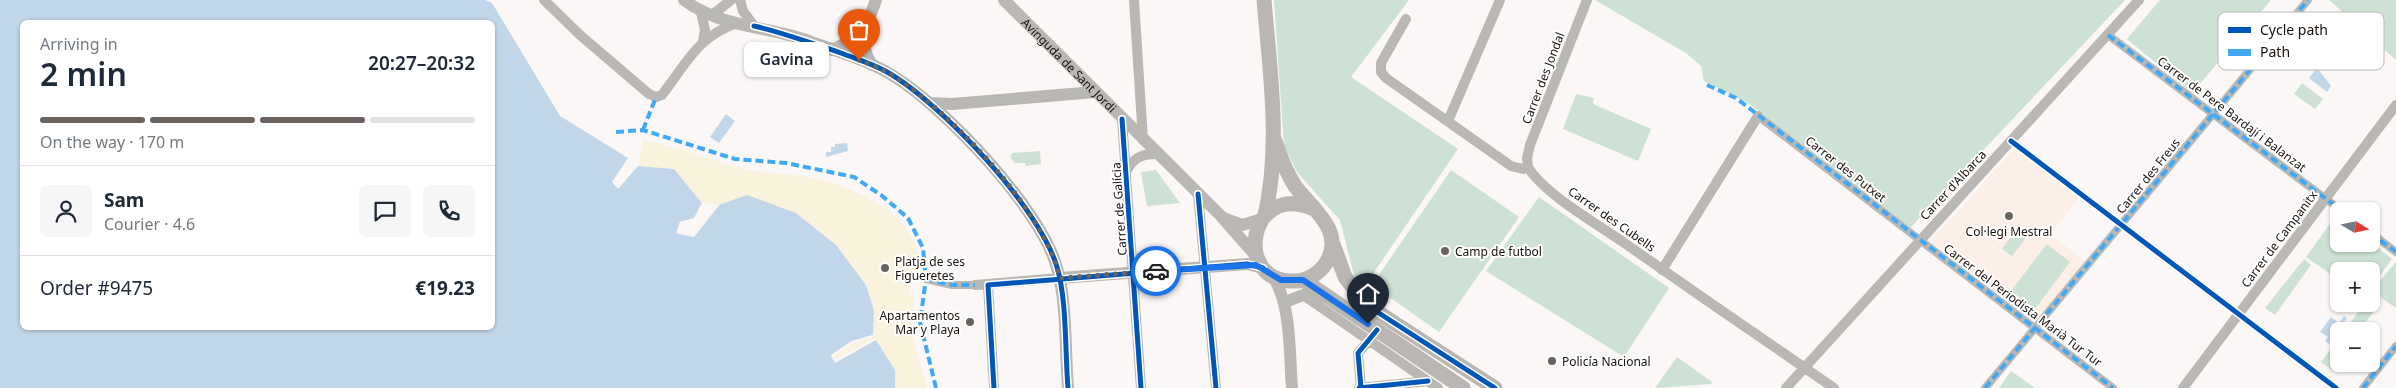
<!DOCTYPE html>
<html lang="en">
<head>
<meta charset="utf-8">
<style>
	body { margin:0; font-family:"Noto Sans",sans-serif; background:#f6f6f7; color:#1f2937; height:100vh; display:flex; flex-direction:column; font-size:19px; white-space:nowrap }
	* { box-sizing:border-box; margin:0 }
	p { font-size:16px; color:#747a83 }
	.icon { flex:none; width:28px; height:28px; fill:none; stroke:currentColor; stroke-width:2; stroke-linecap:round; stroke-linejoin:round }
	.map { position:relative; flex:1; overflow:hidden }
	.sheet { position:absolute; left:20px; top:20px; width:475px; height:310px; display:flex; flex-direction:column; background:#fff; border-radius:8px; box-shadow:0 1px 4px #0004 }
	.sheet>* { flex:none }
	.needle { width:32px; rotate:100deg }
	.tools { position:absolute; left:2330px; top:202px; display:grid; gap:10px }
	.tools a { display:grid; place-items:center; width:50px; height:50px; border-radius:8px; background:#fff; box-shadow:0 1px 4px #0004; font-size:25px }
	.pin { position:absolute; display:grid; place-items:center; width:42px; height:42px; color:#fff; margin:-51px -21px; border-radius:50% 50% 50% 0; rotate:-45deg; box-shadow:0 0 5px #0007 }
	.pin .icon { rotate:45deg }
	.courier { position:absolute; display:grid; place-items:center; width:50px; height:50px; margin:-25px; border:4px solid #1a73e8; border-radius:50%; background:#fff; color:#222; box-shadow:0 1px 6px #0007 }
	.bubble { position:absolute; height:35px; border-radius:8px; background:#fff; box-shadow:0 1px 4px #0004; font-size:16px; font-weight:600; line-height:35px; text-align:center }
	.headline em { font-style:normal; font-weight:600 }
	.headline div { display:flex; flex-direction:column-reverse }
	.headline { display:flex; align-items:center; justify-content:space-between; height:85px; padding:0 20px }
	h1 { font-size:32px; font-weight:600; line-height:38px }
	.bar { display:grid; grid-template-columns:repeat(4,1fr); gap:8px 5px; align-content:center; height:60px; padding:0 20px }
	.bar i { height:6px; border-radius:4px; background:#e0e1e3 }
	.bar .on { background:#69625f }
	.bar p { grid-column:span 4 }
	.line { display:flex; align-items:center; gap:12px; padding:0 20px; border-top:1px solid #e0e1e3 }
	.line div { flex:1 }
	.round { display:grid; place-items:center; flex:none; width:52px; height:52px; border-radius:8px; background:#f6f6f7 }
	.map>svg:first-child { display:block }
	.education { fill:#fcefe7 }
	.green { fill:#cde1d4 }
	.sand { fill:#f9f2dd }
	.water { fill:#c1d6e9; fill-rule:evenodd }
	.pier { fill:#faf7f6 }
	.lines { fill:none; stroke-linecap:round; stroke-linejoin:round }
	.pedestrian { stroke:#bab8b4; stroke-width:8 }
	.minor { stroke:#bab8b4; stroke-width:10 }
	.tertiary { stroke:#bab8b4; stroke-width:12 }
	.secondary { stroke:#bab7b2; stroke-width:15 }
	.quiet { stroke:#3fa9f5; stroke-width:4; stroke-dasharray:8 4; stroke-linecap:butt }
	.cycleway-casing { stroke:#fff; stroke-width:8 }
	.cycleway { stroke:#0057b8; stroke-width:5 }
	.done { stroke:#69625f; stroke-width:5; stroke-dasharray:0 9 }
	.route { stroke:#1a73e8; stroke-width:6 }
	.poi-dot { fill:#69625f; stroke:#fff; stroke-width:2 }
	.labels { text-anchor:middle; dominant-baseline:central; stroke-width:4; stroke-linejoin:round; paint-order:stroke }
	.street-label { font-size:12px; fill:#1b120e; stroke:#fff }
	.poi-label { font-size:12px; fill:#1b120e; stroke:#fff; text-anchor:start }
	.key { fill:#fff; stroke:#bbb8b7; stroke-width:1 }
	.key-label { font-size:14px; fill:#1b120e }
</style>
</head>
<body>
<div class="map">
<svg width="2396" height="388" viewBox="0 0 2396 388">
	<rect width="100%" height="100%" fill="#faf7f6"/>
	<path class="education" d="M2014,149L2079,198L2050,234L2086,262L2040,318L2031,319L1930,242Z"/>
	<path class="green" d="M1274,0H1409L1351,77L1458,149L1362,290L1355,279L1340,220L1297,172L1284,146Z
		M1595,0H2125L1910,228L1748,103L1704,81L1701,66L1686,53Z
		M2160,0H2271L2192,93L2127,39Z
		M2329,0H2396V60Z
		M2302,83L2323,99L2315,109L2294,94Z
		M1576,94L1594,98L1593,104L1651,129L1638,161L1563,129Z
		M1040,151L1041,164L1026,166L1025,163H1015L1010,157L1012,153Z
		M1156,170L1180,203L1147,206L1141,172Z
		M1451,170L1519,217L1439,332L1372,285Z
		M1539,197L1669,288L1624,357L1486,271Z
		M2337,214L2339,244L2371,242L2392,259L2371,288V271H2339V280L2306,257Z
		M2018,227L2028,235L2012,256L2002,249Z
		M2047,244L2070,262L2035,309L2011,291Z
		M2304,259L2311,265L2275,315L2265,308Z
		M2396,262V308L2371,291Z
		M2364,304H2369L2376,308L2359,331H2344Z
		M2339,338V360L2332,370L2321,362Z
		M1677,357L1712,382L1711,384L1655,388Z
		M2011,371L2035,388H1999Z"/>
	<path class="sand" d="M643,140C678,147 711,160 745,169C764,173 783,173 802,176C841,182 895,203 914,241C919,252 918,266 917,278L910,280L909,294L915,296L911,332L927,388H895V370L835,363L831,355L866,285L836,245L796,213L747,196L719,205L702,203L674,169L638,166Z"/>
	<path class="water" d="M0,0H485L492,3L560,116L628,158L612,182L618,189L638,166L674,169L702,203L694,218L680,222L677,233L694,237L719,205L747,195L796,213L836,245L866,285L874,311L873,335L852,341L831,355L835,362L876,340L895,370V388H0ZM22,22H492V328H22Z
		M2317,68L2331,86L2327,92L2309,78Z
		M726,114L735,121L719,143L710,137Z
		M847,143L848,151L826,157V152H831V147H835V144Z
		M2344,316L2347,318L2329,344L2325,341L2328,337L2320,332L2331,317L2339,323Z"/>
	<path class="pier" d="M702,203H705L696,219L682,224L680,231L693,234L716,205H719L694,237L676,233L680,222L694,218Z
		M873,335L874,337L853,343L834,356L836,359L875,338L876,340L835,363L831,355L852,341Z"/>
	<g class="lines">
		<path class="pedestrian" d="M2108,35L2342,211
			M1758,116L2113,388
			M2371,233L2396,252
			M926,279L952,285H975
			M1985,388L2308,0
			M2363,388L2396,346"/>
		<path class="minor" d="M544,0L580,35L649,94L656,97L662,95C686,64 698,36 737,23
			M740,0L743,11L754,26
			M1134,0L1143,140
			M701,12L705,30L703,41
			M711,16L731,0
			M1406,19L1381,63V72L1386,78L1511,166L1523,169L1528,167C1543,193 1597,224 1623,242C1693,291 1764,340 1834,388
			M1122,119L1141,388
			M1448,121L1500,0
			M1528,167L1527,158L1530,145L1587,0
			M1126,172C1133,158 1141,154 1156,154
			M1198,194L1216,388
			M1662,270L1758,116
			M975,285L1060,278
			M988,285L994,388
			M1303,295L1438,388
			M1359,388L1428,381
			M1361,388L1358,353L1374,335
			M1786,388L2139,0
			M2183,388L2396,105"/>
		<g class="tertiary">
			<path d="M684,0C721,28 769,26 812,42C839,52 871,61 895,77C946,109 1042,210 1057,268C1067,302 1065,351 1068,388"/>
			<path id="s1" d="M1004,0L1221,216L1257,257"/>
			<path d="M832,50L851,40L865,28"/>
			<path d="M872,65C856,39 867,26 876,0"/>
			<path d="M930,103L952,104L1095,92"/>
			<path d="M1223,218L1242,225L1262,219"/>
			<path d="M1272,275C1292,305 1289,353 1292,388"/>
			<path d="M1060,278L1247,264L1263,268"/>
			<path d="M1288,301L1303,295L1326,296"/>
		</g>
		<path class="secondary" d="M1264,0C1270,73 1281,144 1265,216
			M1275,141C1280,156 1286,172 1295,186C1312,209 1346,231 1326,263C1319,274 1307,281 1294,281C1233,284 1247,180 1314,209
			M1333,244L1345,277L1368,306L1495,388
			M1303,280L1463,388"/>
		<path class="quiet" d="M2108,35L2342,211
			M1707,85L1736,98L2113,388
			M643,130L656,97
			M616,132L643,130L735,159L786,163L854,177L881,195L908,218L923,248L926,279L920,322L936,388
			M2371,233L2396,252
			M926,279L952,285H975
			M1985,388L2308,0
			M2363,388L2396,346"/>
		<defs>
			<path id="cycleway" d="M754,26C784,33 812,43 841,53C856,59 873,64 887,72C940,102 1040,208 1057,267C1067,300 1065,353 1068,388
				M1122,119L1141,388
				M2011,141L2336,388
				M1198,194L1216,388
				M1368,306L1495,388
				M994,388L988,285L1247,264L1263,268
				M1359,388L1428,381
				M1361,388L1358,353L1377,330"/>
		</defs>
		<use href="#cycleway" class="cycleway-casing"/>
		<use href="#cycleway" class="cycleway"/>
	</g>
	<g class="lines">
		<path class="done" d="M859,60C872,65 885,70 897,78C954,116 1044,210 1060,278L1156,271"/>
		<path class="route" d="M1156,271L1256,265L1281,280H1303L1368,324"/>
	</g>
	<g class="poi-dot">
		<circle cx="2009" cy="216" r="5"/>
		<circle cx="1445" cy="251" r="5"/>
		<circle cx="885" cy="268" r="5"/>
		<circle cx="970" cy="322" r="5"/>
		<circle cx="1552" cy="361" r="5"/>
	</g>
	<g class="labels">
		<g class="street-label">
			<text stroke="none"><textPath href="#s1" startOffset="92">Avinguda de Sant Jordi</textPath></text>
			<text transform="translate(1543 78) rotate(-69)">Carrer des Jondal</text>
			<text transform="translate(2232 114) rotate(37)">Carrer de Pere Bardají i Balanzat</text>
			<text transform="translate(1846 169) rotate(38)">Carrer des Putxet</text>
			<text transform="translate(2148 176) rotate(-51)">Carrer des Freus</text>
			<text transform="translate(1953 185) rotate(-47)">Carrer d'Albarca</text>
			<text transform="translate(1119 209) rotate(-94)">Carrer de Galícia</text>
			<text transform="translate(1612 219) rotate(35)">Carrer des Cubells</text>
			<text transform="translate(2279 239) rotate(-53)">Carrer de Campanitx</text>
			<text transform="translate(2023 305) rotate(37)">Carrer del Periodista Marià Tur Tur</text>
		</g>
		<g class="poi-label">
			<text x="2009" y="231" text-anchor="middle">Col·legi Mestral</text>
			<text x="1455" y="251">Camp de futbol</text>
			<text x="895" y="261">Platja de ses<tspan x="895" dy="14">Figueretes</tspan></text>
			<text x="960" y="315" text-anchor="end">Apartamentos<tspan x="960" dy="14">Mar y Playa</tspan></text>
			<text x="1562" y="361">Policía Nacional</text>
		</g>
	</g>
	<rect x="2218" y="12" width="166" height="58" rx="8" class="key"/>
	<rect x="2228" y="27" width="23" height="6" fill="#0057b8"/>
	<rect x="2228" y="49" width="23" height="7" fill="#3fa9f5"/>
	<g class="key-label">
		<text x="2260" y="35">Cycle path</text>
		<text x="2260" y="57">Path</text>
	</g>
</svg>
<div class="tools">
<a><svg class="needle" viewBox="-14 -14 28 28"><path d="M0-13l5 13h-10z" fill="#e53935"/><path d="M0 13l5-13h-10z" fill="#747a83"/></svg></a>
<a>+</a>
<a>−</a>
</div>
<div class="pin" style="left:859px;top:60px;background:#ea580c"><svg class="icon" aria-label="bag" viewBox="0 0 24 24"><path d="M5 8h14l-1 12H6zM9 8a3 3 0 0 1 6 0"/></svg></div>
<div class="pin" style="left:1368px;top:324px;background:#1f2937"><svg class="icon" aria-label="home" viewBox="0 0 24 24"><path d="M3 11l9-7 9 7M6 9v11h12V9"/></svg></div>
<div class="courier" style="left:1156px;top:271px"><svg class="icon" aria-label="car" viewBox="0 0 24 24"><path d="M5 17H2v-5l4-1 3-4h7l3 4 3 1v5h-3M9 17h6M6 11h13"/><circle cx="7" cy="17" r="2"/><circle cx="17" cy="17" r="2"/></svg></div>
<div class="bubble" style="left:744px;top:42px;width:85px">Gavina</div>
<section class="sheet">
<div class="headline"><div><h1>2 min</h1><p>Arriving in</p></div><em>20:27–20:32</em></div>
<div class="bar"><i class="on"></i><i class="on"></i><i class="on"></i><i></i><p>On the way · 170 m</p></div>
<div class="line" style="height:90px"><a class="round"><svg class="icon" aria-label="person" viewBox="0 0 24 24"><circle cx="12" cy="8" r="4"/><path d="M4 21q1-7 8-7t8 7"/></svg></a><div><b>Sam</b><p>Courier · 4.6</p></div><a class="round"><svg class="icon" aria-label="chat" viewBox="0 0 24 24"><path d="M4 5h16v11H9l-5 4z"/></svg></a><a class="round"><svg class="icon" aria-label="phone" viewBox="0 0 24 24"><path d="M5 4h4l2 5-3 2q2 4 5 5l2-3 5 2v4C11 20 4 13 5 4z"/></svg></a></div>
<div class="line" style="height:65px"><div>Order #9475</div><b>€19.23</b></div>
</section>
</div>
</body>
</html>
